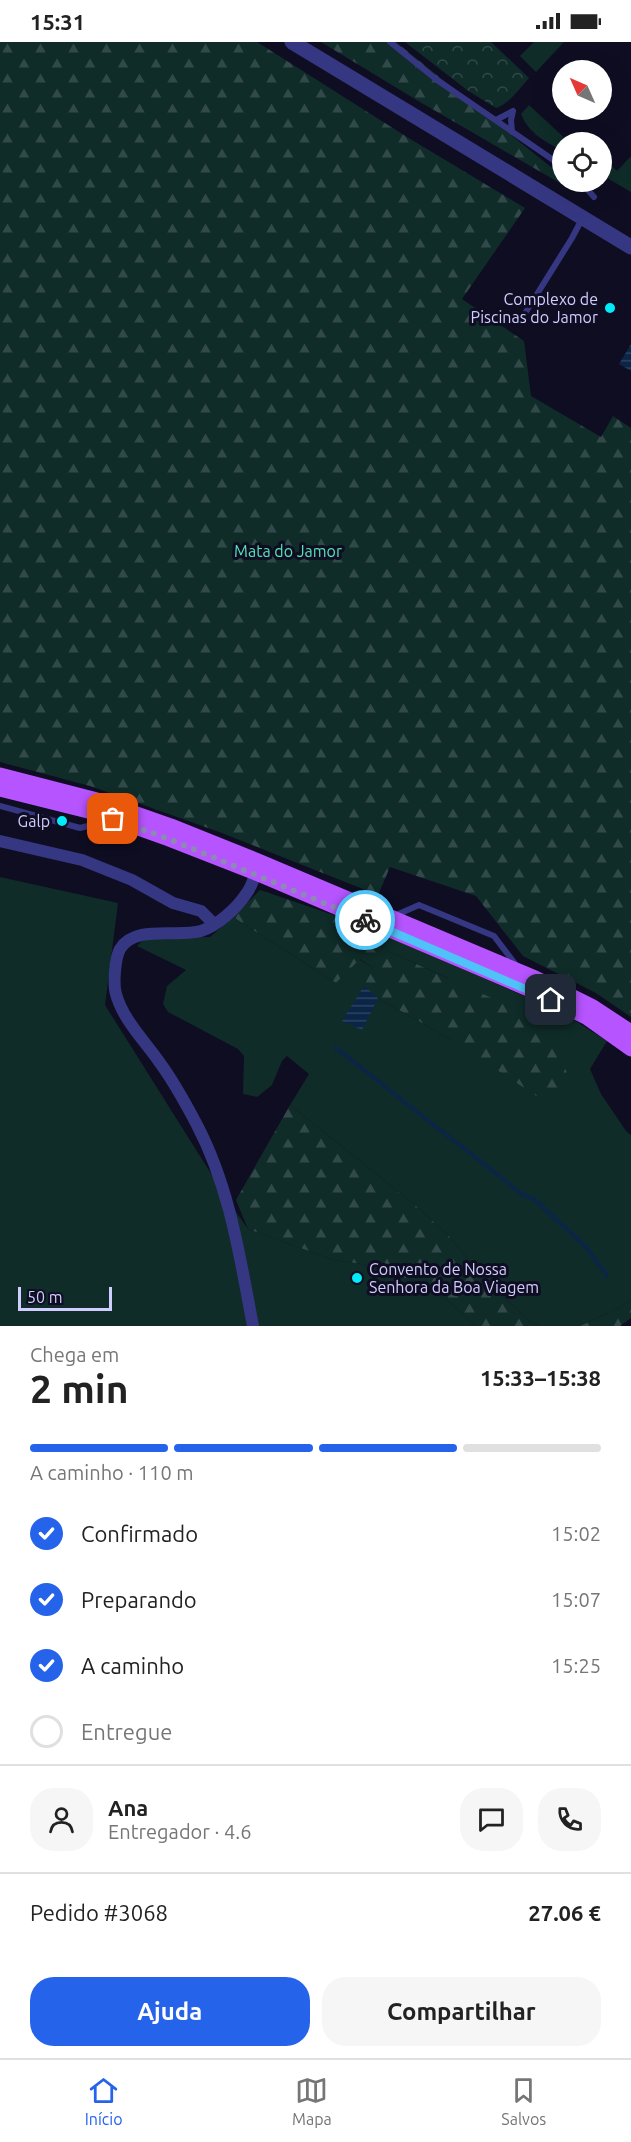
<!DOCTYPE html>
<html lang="pt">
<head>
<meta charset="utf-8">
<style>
	body { margin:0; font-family:Ubuntu,sans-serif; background:#f6f6f6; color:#222; height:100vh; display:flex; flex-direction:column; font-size:22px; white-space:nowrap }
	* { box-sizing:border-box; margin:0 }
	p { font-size:20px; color:#767676 }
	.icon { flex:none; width:33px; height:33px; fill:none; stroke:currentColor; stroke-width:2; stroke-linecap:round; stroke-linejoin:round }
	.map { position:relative; height:1284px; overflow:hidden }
	.side { display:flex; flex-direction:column; background:#fff; flex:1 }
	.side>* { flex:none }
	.needle { width:39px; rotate:315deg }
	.tools { position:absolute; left:552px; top:18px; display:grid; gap:12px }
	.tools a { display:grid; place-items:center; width:60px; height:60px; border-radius:50%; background:#fff; box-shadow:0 6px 24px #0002; font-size:30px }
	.scale { position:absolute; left:18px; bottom:15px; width:94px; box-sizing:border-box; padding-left:6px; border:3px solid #d0cdff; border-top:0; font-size:16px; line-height:21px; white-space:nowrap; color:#d0cdff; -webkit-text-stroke:4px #0f0d22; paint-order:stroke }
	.pin { position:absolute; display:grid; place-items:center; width:51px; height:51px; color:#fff; margin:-26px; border-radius:12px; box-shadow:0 3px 9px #0006 }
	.courier { position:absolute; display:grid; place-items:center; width:60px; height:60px; margin:-30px; border:4px solid #4fc3f7; border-radius:50%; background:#fff; color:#222; box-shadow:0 2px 8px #0007 }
	.overview em { font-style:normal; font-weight:700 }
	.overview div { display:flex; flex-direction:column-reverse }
	.overview { display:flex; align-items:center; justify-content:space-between; height:102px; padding:0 30px }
	h1 { font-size:39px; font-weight:700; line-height:45px }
	.bar { display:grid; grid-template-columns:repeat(4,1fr); gap:9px 6px; align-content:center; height:72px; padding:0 30px }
	.bar i { height:8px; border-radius:4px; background:#e0e0e0 }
	.bar .on { background:#2563eb }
	.bar p { grid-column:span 4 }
	.line { display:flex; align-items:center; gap:15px; padding:0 30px; border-top:2px solid #e0e0e0 }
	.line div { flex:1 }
	.round { display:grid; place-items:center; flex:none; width:63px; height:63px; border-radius:24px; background:#f6f6f6 }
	ol { padding:0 30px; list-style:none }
	li { display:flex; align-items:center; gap:18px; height:66px }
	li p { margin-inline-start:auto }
	li .icon { padding:6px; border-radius:50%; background:#2563eb; color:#fff; stroke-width:4 }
	li:last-child { color:#767676 }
	li i { width:33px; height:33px; border:3px solid #e0e0e0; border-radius:50% }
	.button { display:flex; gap:12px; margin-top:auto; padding:12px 30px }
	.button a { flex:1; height:69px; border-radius:24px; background:#2563eb; color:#fff; font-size:24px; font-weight:700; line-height:69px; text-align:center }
	.button a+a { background:#f6f6f6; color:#222 }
	.status { display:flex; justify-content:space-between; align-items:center; height:42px; padding:0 30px; background:#fff; direction:ltr }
	.status svg { height:16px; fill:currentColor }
	.tabs { display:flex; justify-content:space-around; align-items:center; height:84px; border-top:2px solid #e0e0e0; background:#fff; font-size:16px; color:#767676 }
	.tabs a { display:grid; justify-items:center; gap:3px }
	.tabs .on { color:#2563eb }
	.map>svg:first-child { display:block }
	.grass { fill:#0f2c29 }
	.forest { fill:url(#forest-firs) }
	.park { fill:url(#park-crowns) }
	.water { fill:url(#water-rules) }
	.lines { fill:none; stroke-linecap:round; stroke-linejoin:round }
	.stream { stroke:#0b2547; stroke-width:4 }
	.service { stroke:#363782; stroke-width:6 }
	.minor { stroke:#363782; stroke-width:12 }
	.tertiary { stroke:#363782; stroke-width:15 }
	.primary { stroke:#b654ff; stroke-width:15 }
	.done { stroke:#8c8ab2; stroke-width:6; stroke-dasharray:0 10.8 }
	.route { stroke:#4fc3f7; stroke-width:8 }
	.poi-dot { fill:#00ecf8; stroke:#0f0d22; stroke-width:2 }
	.labels { text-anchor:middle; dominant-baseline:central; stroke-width:6; stroke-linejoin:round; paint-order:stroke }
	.poi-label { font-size:16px; fill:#d0cdff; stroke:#0f0d22; text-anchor:end }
	.park-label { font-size:16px; fill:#56e2b8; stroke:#0f0d22 }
</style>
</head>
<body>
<div class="status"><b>15:31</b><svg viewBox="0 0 49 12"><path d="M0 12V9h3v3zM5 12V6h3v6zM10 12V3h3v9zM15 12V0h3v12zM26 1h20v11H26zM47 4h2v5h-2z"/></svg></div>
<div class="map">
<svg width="631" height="1284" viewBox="0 0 631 1284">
	<defs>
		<pattern id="forest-firs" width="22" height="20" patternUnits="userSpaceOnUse" patternTransform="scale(1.5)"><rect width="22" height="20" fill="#0f2c29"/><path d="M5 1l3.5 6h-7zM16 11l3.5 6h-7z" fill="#314949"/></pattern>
		<pattern id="park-crowns" width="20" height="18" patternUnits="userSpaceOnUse" patternTransform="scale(1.5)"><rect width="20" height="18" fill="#0f2c29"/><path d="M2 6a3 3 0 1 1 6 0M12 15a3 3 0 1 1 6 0" fill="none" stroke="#314949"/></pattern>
		<pattern id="water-rules" width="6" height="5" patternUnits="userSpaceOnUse" patternTransform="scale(1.5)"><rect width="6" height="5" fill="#0b2547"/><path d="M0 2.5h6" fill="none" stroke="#2e4363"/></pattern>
	</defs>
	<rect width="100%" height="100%" fill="#0f0d22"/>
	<path class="grass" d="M534,0H564L536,30L520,14Z
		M529,63L569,100H562V109C545,99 529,92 521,72Z
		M631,114V150L602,133V122L605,118L617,129Z
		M0,835L118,861L105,963L227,1157L248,1187L334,1218L362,1222L415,1239L446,1257L476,1284H0Z
		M233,875L336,941L359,917L373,926L364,946L378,956L452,998L448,936L390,910L357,881L563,971L607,999L590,1027L601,1052L626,1089L631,1093V1258L619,1266L580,1284H540L529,1279L484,1236L448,1193L414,1162L290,1063L309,1032L287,1014L282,1019L272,1043L257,1055L243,1052L244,1014L238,1007L168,970L163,962L167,944L186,928L137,904L145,896L210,895Z"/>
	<path class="forest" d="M0,0H257L407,95L525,166L462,257L524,299L531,354L601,395L613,374L631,386V975L596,951L523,914L476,854L390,825L378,853L222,791L90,744L0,720Z
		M321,0H396L562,134V140H569L570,147L415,57Z
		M260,848L357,881L390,910L534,975L553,998L567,1031L564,1043L547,1061L452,998L378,956L363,946L373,926L360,917L336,941L233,875Z
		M290,1063L414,1162L448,1193L484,1236L529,1279L540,1284H476L446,1257L415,1239L362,1222L334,1218L248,1187L236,1158Z
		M631,1258V1276L620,1284H580L619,1266Z"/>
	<path class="park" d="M405,0H491L529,36C520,46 509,62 496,66L467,48Z"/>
	<path class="water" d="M631,302V329L619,322Z
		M364,944L378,956L362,988L342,979Z"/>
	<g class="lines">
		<path class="stream" d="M336,1006L523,1153L534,1157L586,1205L607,1234"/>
		<path class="service" d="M390,0L437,38L562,124
			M496,78L513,69
			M512,90L511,78L513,69
			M581,140L594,155
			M524,273L572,196L582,177
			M0,764L80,786L107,779
			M394,874L419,863L494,894L516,923"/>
		<path class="minor" d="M0,799L82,818L132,838L173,861L201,869L214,882
			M253,1284C240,1216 230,1146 197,1083C186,1062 174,1040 160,1021C145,999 123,978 116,952C113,942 115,916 120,907C135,882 178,896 201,889C217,884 237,866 246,852C251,846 253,838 256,831"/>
		<path class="tertiary" d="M292,0L631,205"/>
		<path class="primary" d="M0,733L97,758L171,784L258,819L535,936L593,965L631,990
			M0,747L96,771L169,797L256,831L533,949L586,975L631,1007"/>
	</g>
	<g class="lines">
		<path class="done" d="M113,777L169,797L365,878"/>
		<path class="route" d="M365,878L551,958"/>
	</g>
	<g class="poi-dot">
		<circle cx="610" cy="266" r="6"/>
		<circle cx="62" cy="779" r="6"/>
		<circle cx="357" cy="1236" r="6"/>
	</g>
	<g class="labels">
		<g class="poi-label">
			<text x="598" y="257">Complexo de<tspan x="598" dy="18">Piscinas do Jamor</tspan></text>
			<text x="50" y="779">Galp</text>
			<text x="369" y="1227" text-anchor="start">Convento de Nossa<tspan x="369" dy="18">Senhora da Boa Viagem</tspan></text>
		</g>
		<g class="park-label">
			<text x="288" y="509">Mata do Jamor</text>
		</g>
	</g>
</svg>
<div class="tools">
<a><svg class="needle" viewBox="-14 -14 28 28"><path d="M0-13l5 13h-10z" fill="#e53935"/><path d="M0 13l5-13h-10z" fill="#767676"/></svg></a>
<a><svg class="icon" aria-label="locate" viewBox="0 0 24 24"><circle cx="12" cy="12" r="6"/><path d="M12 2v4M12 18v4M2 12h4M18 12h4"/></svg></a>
</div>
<div class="scale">50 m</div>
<div class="pin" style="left:113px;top:777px;background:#ea580c"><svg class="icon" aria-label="bag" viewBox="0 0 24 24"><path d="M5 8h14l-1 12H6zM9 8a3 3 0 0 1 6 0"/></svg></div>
<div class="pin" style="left:551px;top:958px;background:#1f2937"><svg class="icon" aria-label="home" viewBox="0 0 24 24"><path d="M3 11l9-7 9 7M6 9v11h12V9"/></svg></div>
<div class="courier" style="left:365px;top:878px"><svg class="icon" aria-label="bike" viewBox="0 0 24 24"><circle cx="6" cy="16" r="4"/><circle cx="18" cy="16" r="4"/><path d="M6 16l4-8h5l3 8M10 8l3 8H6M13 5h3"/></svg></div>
</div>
<section class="side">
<div class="overview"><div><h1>2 min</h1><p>Chega em</p></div><em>15:33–15:38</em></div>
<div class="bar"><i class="on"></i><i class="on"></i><i class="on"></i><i></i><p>A caminho · 110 m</p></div>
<ol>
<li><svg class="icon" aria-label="check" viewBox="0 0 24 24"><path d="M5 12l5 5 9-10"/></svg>Confirmado<p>15:02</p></li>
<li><svg class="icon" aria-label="check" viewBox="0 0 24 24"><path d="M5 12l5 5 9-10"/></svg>Preparando<p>15:07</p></li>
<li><svg class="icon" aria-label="check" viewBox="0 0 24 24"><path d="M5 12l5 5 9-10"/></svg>A caminho<p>15:25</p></li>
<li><i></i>Entregue</li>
</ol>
<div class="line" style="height:108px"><a class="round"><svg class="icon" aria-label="person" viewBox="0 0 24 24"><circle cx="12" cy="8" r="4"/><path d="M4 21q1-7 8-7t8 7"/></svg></a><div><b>Ana</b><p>Entregador · 4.6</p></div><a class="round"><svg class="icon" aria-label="chat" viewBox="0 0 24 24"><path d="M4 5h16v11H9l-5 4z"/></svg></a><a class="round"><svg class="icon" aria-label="phone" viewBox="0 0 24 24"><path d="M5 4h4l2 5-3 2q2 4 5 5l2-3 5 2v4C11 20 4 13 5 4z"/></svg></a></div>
<div class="line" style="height:78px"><div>Pedido #3068</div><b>27.06 €</b></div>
<div class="button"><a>Ajuda</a><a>Compartilhar</a></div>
</section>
<nav class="tabs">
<a class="on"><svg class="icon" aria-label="home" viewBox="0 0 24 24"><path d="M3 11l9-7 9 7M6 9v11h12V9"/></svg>Início</a>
<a><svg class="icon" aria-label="map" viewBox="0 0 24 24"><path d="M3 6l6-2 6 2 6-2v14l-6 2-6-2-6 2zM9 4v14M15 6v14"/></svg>Mapa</a>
<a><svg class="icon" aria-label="saved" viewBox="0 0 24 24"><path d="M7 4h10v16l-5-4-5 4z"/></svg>Salvos</a>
</nav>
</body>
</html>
